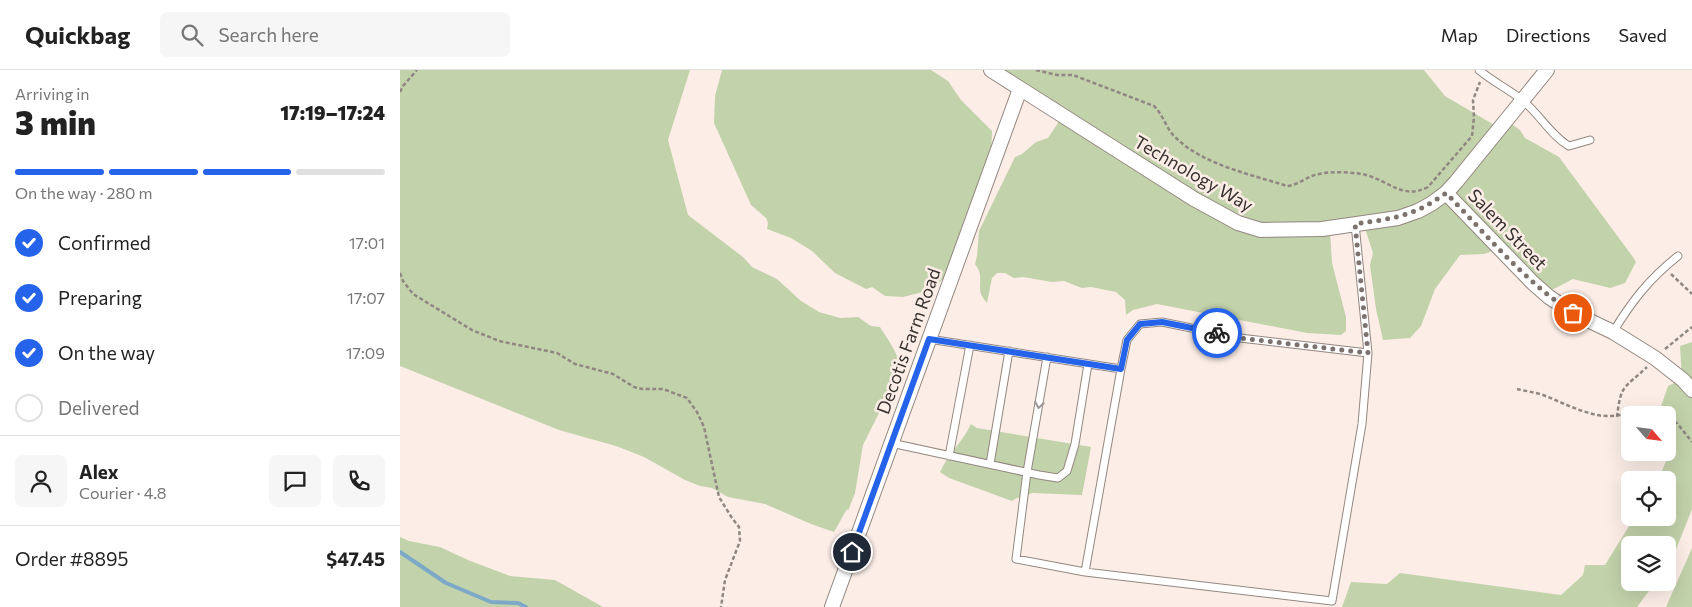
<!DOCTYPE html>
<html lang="en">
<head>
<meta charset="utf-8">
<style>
	body { margin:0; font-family:Commissioner,sans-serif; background:#f6f6f6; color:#222; height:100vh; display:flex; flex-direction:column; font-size:19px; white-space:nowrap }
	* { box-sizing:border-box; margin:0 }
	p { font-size:16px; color:#767676 }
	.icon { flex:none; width:28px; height:28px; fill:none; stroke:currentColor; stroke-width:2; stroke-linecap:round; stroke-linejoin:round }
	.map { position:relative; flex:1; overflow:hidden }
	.drawer { display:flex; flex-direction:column; background:#fff; width:400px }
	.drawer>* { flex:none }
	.needle { width:32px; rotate:118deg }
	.fabs { position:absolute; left:1221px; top:336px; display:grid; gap:10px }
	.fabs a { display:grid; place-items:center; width:55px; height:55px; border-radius:8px; background:#fff; box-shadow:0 5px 20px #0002; font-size:25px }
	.pin { position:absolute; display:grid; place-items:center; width:42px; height:42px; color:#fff; margin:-21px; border:2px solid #fff; border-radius:50%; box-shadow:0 1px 5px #0007 }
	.courier { position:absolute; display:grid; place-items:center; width:50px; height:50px; margin:-25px; border:4px solid #2563eb; border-radius:50%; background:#fff; color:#222; box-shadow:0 1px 6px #0007 }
	.head em { font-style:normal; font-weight:800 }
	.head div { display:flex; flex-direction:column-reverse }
	.head { display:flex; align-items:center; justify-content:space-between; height:85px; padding:0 15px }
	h1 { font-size:32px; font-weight:800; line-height:38px }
	.bar { display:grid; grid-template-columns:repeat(4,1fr); gap:8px 5px; align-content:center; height:60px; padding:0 15px }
	.bar i { height:6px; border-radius:4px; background:#e0e0e0 }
	.bar .active { background:#2563eb }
	.bar p { grid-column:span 4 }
	.line { display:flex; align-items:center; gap:12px; padding:0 15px; border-top:1px solid #e0e0e0 }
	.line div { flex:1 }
	.round { display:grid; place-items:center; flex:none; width:52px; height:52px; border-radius:8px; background:#f6f6f6 }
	ol { padding:0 15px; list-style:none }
	li { display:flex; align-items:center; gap:15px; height:55px }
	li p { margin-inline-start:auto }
	li .icon { padding:5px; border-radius:50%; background:#2563eb; color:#fff; stroke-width:4 }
	li:last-child { color:#767676 }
	li i { width:28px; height:28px; border:2px solid #e0e0e0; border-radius:50% }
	header { display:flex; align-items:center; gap:30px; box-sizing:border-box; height:70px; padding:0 25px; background:#fff; border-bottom:1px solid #e0e0e0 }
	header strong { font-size:24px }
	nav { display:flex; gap:28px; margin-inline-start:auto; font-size:18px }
	.search { width:350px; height:45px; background:#f6f6f6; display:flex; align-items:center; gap:12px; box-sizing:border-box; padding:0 18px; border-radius:8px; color:#767676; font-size:19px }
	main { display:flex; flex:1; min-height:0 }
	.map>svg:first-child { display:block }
	.green { fill:#c2d2aa }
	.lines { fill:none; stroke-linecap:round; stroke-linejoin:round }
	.stream { stroke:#7da8c7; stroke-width:4 }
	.lane-casing { stroke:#938780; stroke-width:9 }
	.street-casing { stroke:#938780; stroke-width:16 }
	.path { stroke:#908782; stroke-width:2.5; stroke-dasharray:4 2.5; stroke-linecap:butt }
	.lane { stroke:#fff; stroke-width:7 }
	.street { stroke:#fff; stroke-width:14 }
	.oneway { stroke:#9b9897 }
	.done { stroke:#7c736f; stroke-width:5; stroke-dasharray:0 9 }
	.route { stroke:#2563eb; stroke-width:6 }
	.labels { text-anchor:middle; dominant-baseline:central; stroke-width:5; stroke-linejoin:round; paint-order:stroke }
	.street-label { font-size:18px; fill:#37312f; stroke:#fceee7 }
</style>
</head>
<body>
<header>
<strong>Quickbag</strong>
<div class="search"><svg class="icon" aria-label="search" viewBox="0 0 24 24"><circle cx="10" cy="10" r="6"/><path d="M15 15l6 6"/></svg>Search here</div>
<nav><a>Map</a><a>Directions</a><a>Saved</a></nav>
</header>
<main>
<section class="drawer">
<div class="head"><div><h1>3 min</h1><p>Arriving in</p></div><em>17:19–17:24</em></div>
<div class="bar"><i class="active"></i><i class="active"></i><i class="active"></i><i></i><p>On the way · 280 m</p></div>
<ol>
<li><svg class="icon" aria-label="check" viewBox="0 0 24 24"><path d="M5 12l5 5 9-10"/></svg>Confirmed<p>17:01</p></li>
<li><svg class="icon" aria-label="check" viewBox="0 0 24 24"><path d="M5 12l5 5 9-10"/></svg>Preparing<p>17:07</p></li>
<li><svg class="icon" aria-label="check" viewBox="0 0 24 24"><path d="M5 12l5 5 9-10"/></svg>On the way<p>17:09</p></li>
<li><i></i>Delivered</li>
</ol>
<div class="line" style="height:90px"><a class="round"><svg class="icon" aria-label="person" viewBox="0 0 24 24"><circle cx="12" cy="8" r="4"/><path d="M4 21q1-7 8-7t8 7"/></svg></a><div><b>Alex</b><p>Courier · 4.8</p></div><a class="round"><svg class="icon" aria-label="chat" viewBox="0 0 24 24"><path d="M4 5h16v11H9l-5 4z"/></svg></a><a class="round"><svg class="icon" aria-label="phone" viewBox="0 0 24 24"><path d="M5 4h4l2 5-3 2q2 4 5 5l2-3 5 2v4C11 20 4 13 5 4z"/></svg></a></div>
<div class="line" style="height:65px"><div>Order #8895</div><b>$47.45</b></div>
</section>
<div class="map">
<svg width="1292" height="537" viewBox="0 0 1292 537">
	<rect width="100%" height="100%" fill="#fceee7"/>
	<path class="green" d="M0,0H290L268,70L288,145L343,187L352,197L377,209L401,231L419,242L440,248L458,247L471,256L480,257C488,271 504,288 498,305L463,375L455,423L448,441L447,439L434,462L411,454L365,434L328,427L312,418L300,416L285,410L244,387L216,376L159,360L0,296Z
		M322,0H531L548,11L561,30L592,61L591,89L550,201L539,213L523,222L503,227L485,226L472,217L466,219L435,203L412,181L391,168L367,159L368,153L366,148L351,135L314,53L315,26Z
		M592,0H1024L1045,26L1096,56L1106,50L1120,60L1125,68L1159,87L1233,187L1236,192L1225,213L1210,218L1173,209L1146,223L1101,178L1084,184L1060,185L1035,219L1021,256L1010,268L983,270L976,239L970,195L973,183L963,152L930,161L932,193L946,247V261L941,265L907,263L757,234L733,240L726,245L725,230L716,222L691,217L682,218L664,211L652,212L623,207L614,208L605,203H597L592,208L587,233C577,221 581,219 580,205C580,202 577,197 575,194L577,186L579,161L615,87L622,84L636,72L648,68L662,47Z
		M1292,272V439L1273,487L1268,495V475H1230V512L1255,513L1237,537H942L951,512L987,514L1000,503L1161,525L1183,505L1185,495H1205L1234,448H1268V410H1258L1273,375L1268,365V345H1258L1268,316L1282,309L1280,276Z
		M571,354L577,358L691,377L682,425L632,423C625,427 618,426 612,431L549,408L540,402C548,384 562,373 571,354Z
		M0,467L9,471L40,477L68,490L110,506L155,510L203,537H0Z
		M1292,478V537H1266Z"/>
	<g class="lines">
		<path class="stream" d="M0,482L46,513L91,532L118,533L126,537"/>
		<defs>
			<path id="lane" d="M1079,0C1092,11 1108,19 1121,29C1139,43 1150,65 1169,76L1190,70
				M1213,262C1232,231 1249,209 1278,186
				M529,269L721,299L727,270L740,254L762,252L840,268L968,283
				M647,287L627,402L616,489L685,502L721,299
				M491,373L639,405L658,408L667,401L675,374L688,294
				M549,386L570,275
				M590,394L609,281
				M685,502L932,531L962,354L968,283L955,154"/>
			<path id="street" d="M591,0L794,129L838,153L861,160L922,159L998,148L1018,141L1031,134L1046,123L1056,112L1147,0
				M1046,123L1133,213L1149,227L1173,243L1213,262L1255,288L1283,310L1292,320
				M432,537L620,19"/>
		</defs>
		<use href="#lane" class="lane-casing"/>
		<use href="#street" class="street-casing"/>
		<path class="path" d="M636,0L657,5H673L754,36C764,46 766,59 776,68C804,95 850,104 887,116C899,115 907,106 919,104C931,101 955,102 966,105C989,111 1003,130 1028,117L1072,66L1074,47L1073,30L1080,12
			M0,22L3,16L17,0
			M0,203L3,211L13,224L72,260L99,271L157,283L175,294L213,304L234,317L242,319H263L287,328L297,342L304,357L319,427L332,448L339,457L340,471L325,510L321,537
			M1271,204L1292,224
			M1265,279L1292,257
			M1117,319C1125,321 1134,322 1143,325C1161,332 1178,341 1197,345C1216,349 1238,339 1254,345
			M1217,347C1221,313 1224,319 1247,297
			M1268,350L1277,353L1292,372"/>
		<use href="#lane" class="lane"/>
		<use href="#street" class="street"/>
	</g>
	<defs><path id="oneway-chevron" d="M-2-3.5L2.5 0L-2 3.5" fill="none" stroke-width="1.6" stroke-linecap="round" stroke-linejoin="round" transform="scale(1.25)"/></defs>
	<use class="oneway" href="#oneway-chevron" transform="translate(639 335) rotate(100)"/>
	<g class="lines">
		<path class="done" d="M817,263L840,268L968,283L955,154C994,148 1013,147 1046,123C1086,164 1124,211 1173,243"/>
		<path class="route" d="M452,482L529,269L721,299L727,270L740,254L762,252L817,263"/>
	</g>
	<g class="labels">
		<g class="street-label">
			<text transform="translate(794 103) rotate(30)">Technology Way</text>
			<text transform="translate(1108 159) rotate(46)">Salem Street</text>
			<text transform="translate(508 271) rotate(-70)">Decotis Farm Road</text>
		</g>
	</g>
</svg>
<div class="fabs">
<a><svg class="needle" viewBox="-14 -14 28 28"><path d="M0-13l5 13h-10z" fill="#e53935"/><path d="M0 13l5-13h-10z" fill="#767676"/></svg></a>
<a><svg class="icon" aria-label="locate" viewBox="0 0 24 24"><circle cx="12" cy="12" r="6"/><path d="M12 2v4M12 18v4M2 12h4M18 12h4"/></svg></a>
<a><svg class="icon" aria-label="layers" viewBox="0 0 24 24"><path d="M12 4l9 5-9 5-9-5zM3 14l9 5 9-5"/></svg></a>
</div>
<div class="pin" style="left:1173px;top:243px;background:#ea580c"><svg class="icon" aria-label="bag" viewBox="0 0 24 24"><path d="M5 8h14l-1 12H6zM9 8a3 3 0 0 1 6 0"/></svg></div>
<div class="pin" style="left:452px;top:482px;background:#1f2937"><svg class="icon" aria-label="home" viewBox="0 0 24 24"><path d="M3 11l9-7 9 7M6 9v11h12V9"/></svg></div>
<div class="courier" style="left:817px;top:263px"><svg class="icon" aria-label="bike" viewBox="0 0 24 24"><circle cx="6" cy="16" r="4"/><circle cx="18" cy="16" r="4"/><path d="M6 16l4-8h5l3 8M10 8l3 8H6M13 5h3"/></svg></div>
</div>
</main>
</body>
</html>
